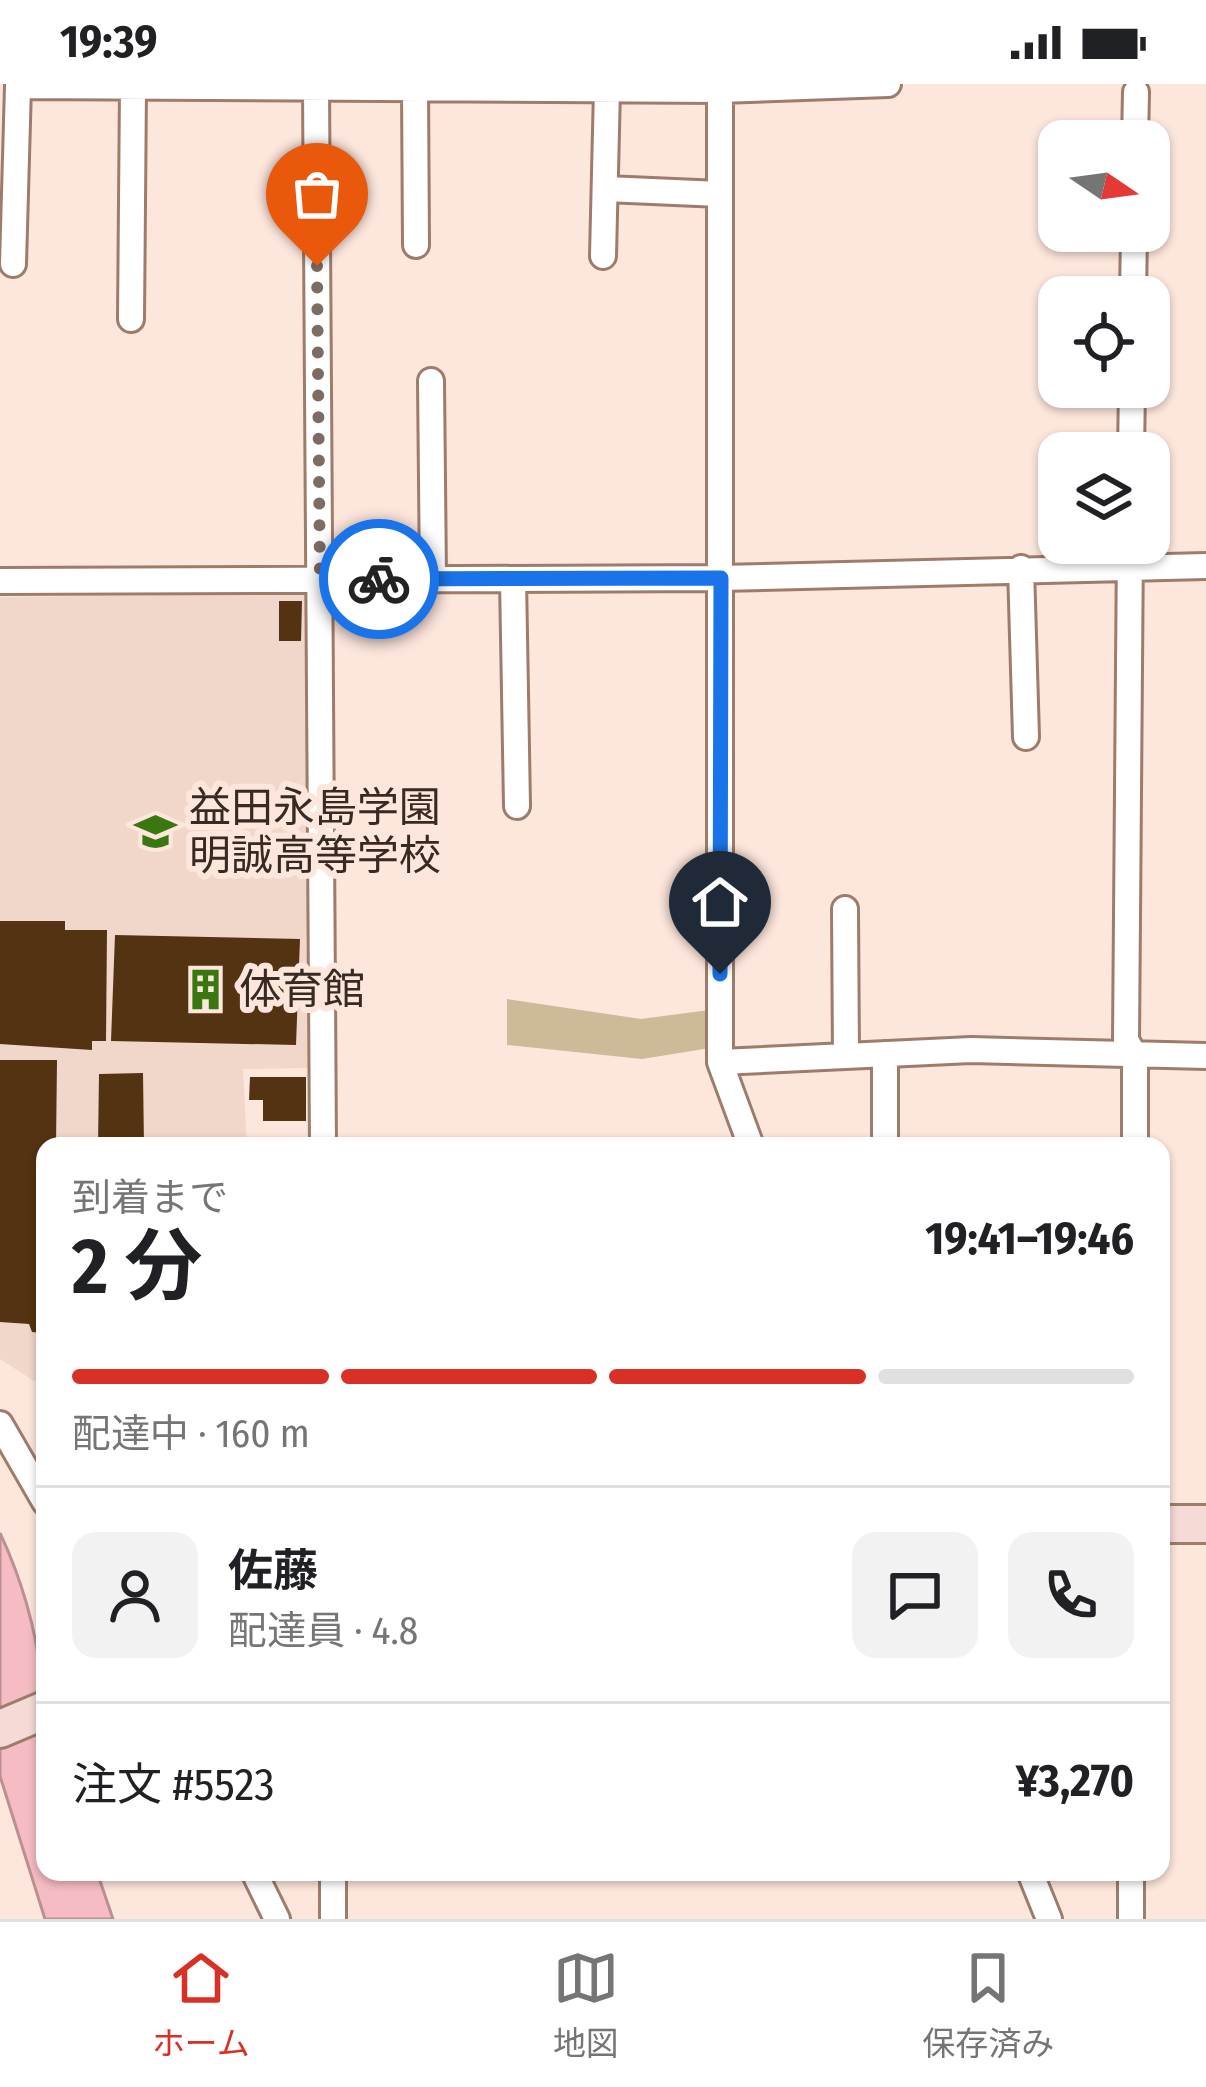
<!DOCTYPE html>
<html lang="ja">
<head>
<meta charset="utf-8">
<style>
	body { margin:0; font-family:"Fira Sans Condensed","Noto Sans JP",sans-serif; background:#f2f2f2; color:#202124; height:100vh; display:flex; flex-direction:column; font-size:45px; white-space:nowrap }
	* { box-sizing:border-box; margin:0 }
	p { font-size:39px; color:#757577 }
	.icon { flex:none; width:66px; height:66px; fill:none; stroke:currentColor; stroke-width:2; stroke-linecap:round; stroke-linejoin:round }
	.map { position:relative; flex:1; overflow:hidden }
	.details { position:absolute; left:36px; top:1053px; width:1134px; height:744px; display:flex; flex-direction:column; background:#fff; border-radius:24px; box-shadow:0 3px 9px #0004 }
	.details>* { flex:none }
	.needle { width:78px; rotate:103deg }
	.controls { position:absolute; left:1038px; top:36px; display:grid; gap:24px }
	.controls a { display:grid; place-items:center; width:132px; height:132px; border-radius:24px; background:#fff; box-shadow:0 3px 9px #0004; font-size:60px }
	.pin { position:absolute; display:grid; place-items:center; width:102px; height:102px; color:#fff; margin:-123px -51px; border-radius:50% 50% 50% 0; rotate:-45deg; box-shadow:0 0 12px #0007 }
	.pin .icon { rotate:45deg }
	.courier { position:absolute; display:grid; place-items:center; width:120px; height:120px; margin:-60px; border:9px solid #1a73e8; border-radius:50%; background:#fff; color:#222; box-shadow:0 3px 15px #0007 }
	.headline em { font-style:normal; font-weight:700 }
	.headline div { display:flex; flex-direction:column-reverse }
	.headline { display:flex; align-items:center; justify-content:space-between; height:204px; padding:0 36px }
	h1 { font-size:78px; font-weight:700; line-height:90px }
	.bar { display:grid; grid-template-columns:repeat(4,1fr); gap:18px 12px; align-content:center; height:144px; padding:0 36px }
	.bar i { height:15px; border-radius:9px; background:#e0e0e0 }
	.bar .on { background:#d93025 }
	.bar p { grid-column:span 4 }
	.line { display:flex; align-items:center; gap:30px; padding:0 36px; border-top:3px solid #e0e0e0 }
	.line div { flex:1 }
	.round { display:grid; place-items:center; flex:none; width:126px; height:126px; border-radius:24px; background:#f2f2f2 }
	.status { display:flex; justify-content:space-between; align-items:center; height:84px; padding:0 60px; background:#fff; direction:ltr }
	.status svg { height:33px; fill:currentColor }
	.tabs { display:flex; justify-content:space-around; align-items:center; height:168px; border-top:3px solid #e0e0e0; background:#fff; font-size:33px; color:#757577 }
	.tabs a { display:grid; justify-items:center; gap:6px }
	.tabs .on { color:#d93025 }
	.map>svg:first-child { display:block }
	.built { fill:#f1d7ca }
	.green { fill:#ccba99 }
	.water { fill:#f5bcc3; stroke:#bc9093; stroke-width:3 }
	.building { fill:#533311 }
	.lines { fill:none; stroke-linecap:round; stroke-linejoin:round }
	.street-casing { stroke:#9d7c6c; stroke-width:30 }
	.secondary-casing { stroke:#9d7c6c; stroke-width:42 }
	.street { stroke:#fff; stroke-width:24 }
	.secondary { stroke:#f5dad6; stroke-width:36 }
	.done { stroke:#7c6c64; stroke-width:12; stroke-dasharray:0 21.6 }
	.route { stroke:#1a73e8; stroke-width:15 }
	.labels { text-anchor:middle; dominant-baseline:central; stroke-width:12; stroke-linejoin:round; paint-order:stroke }
	.poi-label { font-size:42px; fill:#372a23; stroke:#fde6dc; text-anchor:start }
</style>
</head>
<body>
<div class="status"><b>19:39</b><svg viewBox="0 0 49 12"><path d="M0 12V9h3v3zM5 12V6h3v6zM10 12V3h3v9zM15 12V0h3v12zM26 1h20v11H26zM47 4h2v5h-2z"/></svg></div>
<div class="map">
<svg width="1206" height="1835" viewBox="0 0 1206 1835">
	<rect width="100%" height="100%" fill="#fde6dc"/>
	<path class="built" d="M307,510L314,984L243,985L247,1062H45V1296L34,1297L0,1275V513Z"/>
	<path class="green" d="M507,915L641,935L709,926L710,964L642,975L507,961Z"/>
	<path class="water" d="M0,1449C56,1569 45,1660 45,1788H97L113,1835H45L0,1692Z"/>
	<path class="building" d="M279,517H302L301,557H279Z
		M0,837H65V846H107L106,957H92V966L0,960Z
		M115,851L300,855L296,961L111,957Z
		M0,976H57L56,1062H45V1249L32,1248L29,1240L0,1238Z
		M143,989L144,1062H98L99,990Z
		M250,993H306V1037H263V1016H249Z"/>
	<g class="lines">
		<defs>
			<path id="street" d="M720,0V978L751,1062
				M316,3L323,1062
				M415,4L416,161
				M1135,57L1136,8
				M606,105L720,110
				M603,172L607,5
				M13,180L18,2L720,6L888,0
				M1133,213L1134,147
				M131,235L133,3
				M431,297L433,495
				M1131,369L1132,303
				M1130,459L1126,956L1135,972V1062
				M1021,484L1026,653
				M513,495L517,722
				M0,497L720,494L1206,482
				M845,825L846,972
				M885,970V1062
				M720,978L971,966L1206,972
				M0,1340L45,1418
				M254,1788L277,1835
				M333,1788V1835
				M1030,1788L1049,1835
				M1131,1788V1835"/>
			<path id="secondary" d="M1161,1440H1206
				M0,1645L45,1626"/>
		</defs>
		<use href="#street" class="street-casing"/>
		<use href="#secondary" class="secondary-casing"/>
		<use href="#street" class="street"/>
		<use href="#secondary" class="secondary"/>
	</g>
	<g class="lines">
		<path class="done" d="M317,182L320,496L379,495"/>
		<path class="route" d="M379,495L721,494L720,890"/>
	</g>
	<defs>
		<symbol id="school-bare" viewBox="-9 -9 18 18"><path d="M0-5L7-2L0 1L-7-2ZM-4 1L0 2.5L4 1V4Q0 6-4 4Z" fill="#3b7711" stroke="#fde6dc" stroke-width="2.5" paint-order="stroke"/></symbol>
		<symbol id="building-bare" viewBox="-9 -9 18 18"><path d="M-4-6H4V6H1V3H-1V6H-4ZM-2.5-4.3h1.7v1.8h-1.7ZM.8-4.3h1.7v1.8H.8ZM-2.5-1h1.7V.8h-1.7ZM.8-1h1.7V.8H.8Z" fill="#3b7711" stroke="#fde6dc" stroke-width="2.5" paint-order="stroke"/></symbol>
	</defs>
	<g fill-rule="evenodd">
		<use href="#school-bare" x="126" y="718" width="59" height="59"/>
		<use href="#building-bare" x="176" y="876" width="59" height="59"/>
	</g>
	<g class="labels">
		<g class="poi-label">
			<text x="189" y="724">益田永島学園<tspan x="189" dy="48">明誠高等学校</tspan></text>
			<text x="239" y="906">体育館</text>
		</g>
	</g>
</svg>
<div class="controls">
<a><svg class="needle" viewBox="-14 -14 28 28"><path d="M0-13l5 13h-10z" fill="#e53935"/><path d="M0 13l5-13h-10z" fill="#757577"/></svg></a>
<a><svg class="icon" aria-label="locate" viewBox="0 0 24 24"><circle cx="12" cy="12" r="6"/><path d="M12 2v4M12 18v4M2 12h4M18 12h4"/></svg></a>
<a><svg class="icon" aria-label="layers" viewBox="0 0 24 24"><path d="M12 4l9 5-9 5-9-5zM3 14l9 5 9-5"/></svg></a>
</div>
<div class="pin" style="left:317px;top:182px;background:#ea580c"><svg class="icon" aria-label="bag" viewBox="0 0 24 24"><path d="M5 8h14l-1 12H6zM9 8a3 3 0 0 1 6 0"/></svg></div>
<div class="pin" style="left:720px;top:890px;background:#1f2937"><svg class="icon" aria-label="home" viewBox="0 0 24 24"><path d="M3 11l9-7 9 7M6 9v11h12V9"/></svg></div>
<div class="courier" style="left:379px;top:495px"><svg class="icon" aria-label="bike" viewBox="0 0 24 24"><circle cx="6" cy="16" r="4"/><circle cx="18" cy="16" r="4"/><path d="M6 16l4-8h5l3 8M10 8l3 8H6M13 5h3"/></svg></div>
<section class="details">
<div class="headline"><div><h1>2 分</h1><p>到着まで</p></div><em>19:41–19:46</em></div>
<div class="bar"><i class="on"></i><i class="on"></i><i class="on"></i><i></i><p>配達中 · 160 m</p></div>
<div class="line" style="height:216px"><a class="round"><svg class="icon" aria-label="person" viewBox="0 0 24 24"><circle cx="12" cy="8" r="4"/><path d="M4 21q1-7 8-7t8 7"/></svg></a><div><b>佐藤</b><p>配達員 · 4.8</p></div><a class="round"><svg class="icon" aria-label="chat" viewBox="0 0 24 24"><path d="M4 5h16v11H9l-5 4z"/></svg></a><a class="round"><svg class="icon" aria-label="phone" viewBox="0 0 24 24"><path d="M5 4h4l2 5-3 2q2 4 5 5l2-3 5 2v4C11 20 4 13 5 4z"/></svg></a></div>
<div class="line" style="height:156px"><div>注文 #5523</div><b>¥3,270</b></div>
</section>
</div>
<nav class="tabs">
<a class="on"><svg class="icon" aria-label="home" viewBox="0 0 24 24"><path d="M3 11l9-7 9 7M6 9v11h12V9"/></svg>ホーム</a>
<a><svg class="icon" aria-label="map" viewBox="0 0 24 24"><path d="M3 6l6-2 6 2 6-2v14l-6 2-6-2-6 2zM9 4v14M15 6v14"/></svg>地図</a>
<a><svg class="icon" aria-label="saved" viewBox="0 0 24 24"><path d="M7 4h10v16l-5-4-5 4z"/></svg>保存済み</a>
</nav>
</body>
</html>
